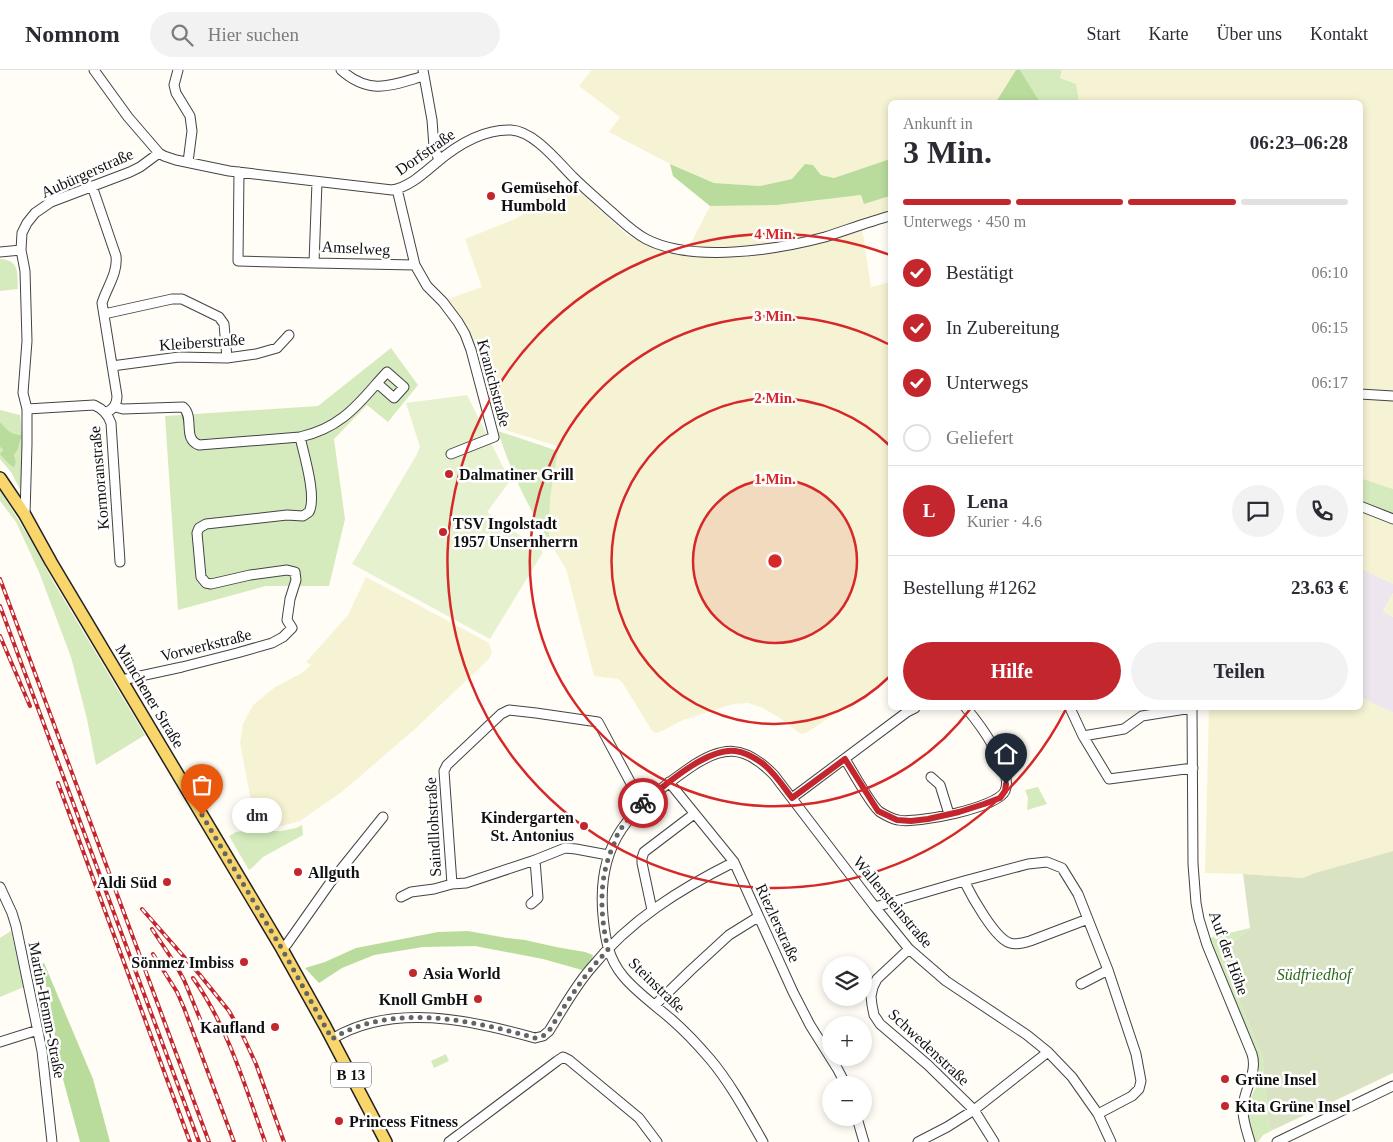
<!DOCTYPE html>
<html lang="de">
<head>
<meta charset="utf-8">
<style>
	body { margin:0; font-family:Georgia,serif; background:#f2f2f3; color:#2b2b33; height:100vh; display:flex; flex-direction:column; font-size:19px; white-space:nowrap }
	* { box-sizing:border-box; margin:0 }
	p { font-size:16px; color:#7c7c81 }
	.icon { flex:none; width:28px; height:28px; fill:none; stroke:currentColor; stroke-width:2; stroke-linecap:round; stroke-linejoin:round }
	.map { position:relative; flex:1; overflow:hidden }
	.side { position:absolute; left:888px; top:30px; width:475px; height:610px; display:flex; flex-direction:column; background:#fff; border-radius:8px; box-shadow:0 2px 8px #0003 }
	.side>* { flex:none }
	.controls { position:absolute; left:822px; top:886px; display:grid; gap:10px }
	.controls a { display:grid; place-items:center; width:50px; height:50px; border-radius:50%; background:#fff; box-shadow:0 2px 8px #0003; font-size:25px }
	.pin { position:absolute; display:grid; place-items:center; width:42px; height:42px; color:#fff; margin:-51px -21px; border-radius:50% 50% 50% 0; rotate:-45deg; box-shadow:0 0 5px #0007 }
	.pin .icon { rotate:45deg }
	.courier { position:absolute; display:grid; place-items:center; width:50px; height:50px; margin:-25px; border:4px solid #c4262e; border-radius:50%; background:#fff; color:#222; box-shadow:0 1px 6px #0007 }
	.bubble { position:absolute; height:35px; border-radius:18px; background:#fff; box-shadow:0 2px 8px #0003; font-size:16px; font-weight:800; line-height:35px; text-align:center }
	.summary em { font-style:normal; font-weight:800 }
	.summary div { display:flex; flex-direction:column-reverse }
	.summary { display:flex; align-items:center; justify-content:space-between; height:85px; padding:0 15px }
	h1 { font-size:32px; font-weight:800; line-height:38px }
	.bar { display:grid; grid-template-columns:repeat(4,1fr); gap:8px 5px; align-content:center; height:60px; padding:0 15px }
	.bar i { height:6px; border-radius:4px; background:#e1e1e2 }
	.bar .current { background:#c4262e }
	.bar p { grid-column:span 4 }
	.line { display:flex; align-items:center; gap:12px; padding:0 15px; border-top:1px solid #e1e1e2 }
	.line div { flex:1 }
	.round { display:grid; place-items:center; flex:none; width:52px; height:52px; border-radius:26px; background:#f2f2f3 }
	ol { padding:0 15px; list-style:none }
	li { display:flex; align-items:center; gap:15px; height:55px }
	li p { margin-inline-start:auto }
	li .icon { padding:5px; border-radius:50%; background:#c4262e; color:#fff; stroke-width:4 }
	li:last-child { color:#7c7c81 }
	li i { width:28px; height:28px; border:2px solid #e1e1e2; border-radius:50% }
	.button { display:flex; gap:10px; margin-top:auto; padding:10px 15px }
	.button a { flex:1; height:58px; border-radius:30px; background:#c4262e; color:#fff; font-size:20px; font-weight:800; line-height:58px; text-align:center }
	.button a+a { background:#f2f2f3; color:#2b2b33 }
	header { display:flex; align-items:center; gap:30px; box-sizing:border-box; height:70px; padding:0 25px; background:#fff; border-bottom:1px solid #e1e1e2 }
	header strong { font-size:24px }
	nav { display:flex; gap:28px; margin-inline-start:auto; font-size:18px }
	.search { width:350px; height:45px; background:#f2f2f3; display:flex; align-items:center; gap:12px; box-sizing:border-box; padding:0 18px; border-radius:28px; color:#7c7c81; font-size:19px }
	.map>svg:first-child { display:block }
	.industrial { fill:#eee6ef }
	.farmland { fill:#f6f3d4 }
	.green { fill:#d5ebbd }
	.forest { fill:#b9dc9c }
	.cemetery { fill:#d9e3c4 }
	.pitch { fill:#e6f2cf }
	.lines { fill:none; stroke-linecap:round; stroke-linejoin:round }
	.minor-casing { stroke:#444; stroke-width:11 }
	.major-casing { stroke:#222; stroke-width:14 }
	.minor { stroke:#fff; stroke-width:9 }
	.major { stroke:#f9d66b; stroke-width:11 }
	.rail-casing { stroke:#c4262e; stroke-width:4 }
	.rail { stroke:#fff; stroke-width:2; stroke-dasharray:5.5; stroke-linecap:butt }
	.done { stroke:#646461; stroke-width:5; stroke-dasharray:0 9 }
	.route { stroke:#c4262e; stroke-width:6 }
	.ring { fill:none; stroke:#d62828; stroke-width:2.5 }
	.poi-dot { fill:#c4262e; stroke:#fff; stroke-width:2 }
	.labels { text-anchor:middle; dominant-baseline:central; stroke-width:5; stroke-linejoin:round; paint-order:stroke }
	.shield { fill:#fff; stroke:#585858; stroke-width:1 }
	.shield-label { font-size:15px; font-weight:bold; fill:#111 }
	.street-label { font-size:16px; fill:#111; stroke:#fff }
	.poi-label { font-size:16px; font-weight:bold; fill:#111; stroke:#fff; text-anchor:start }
	.park-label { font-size:16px; font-style:italic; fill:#2f6b1f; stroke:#fff }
	.centre { fill:#d62828; stroke:#fff; stroke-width:2.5 }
	.ring-label { font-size:15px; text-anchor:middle; font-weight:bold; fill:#d62828; stroke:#fff; stroke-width:5; stroke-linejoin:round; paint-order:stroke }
</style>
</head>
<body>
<header>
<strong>Nomnom</strong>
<div class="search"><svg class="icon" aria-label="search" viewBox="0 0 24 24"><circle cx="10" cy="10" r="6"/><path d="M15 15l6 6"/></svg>Hier suchen</div>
<nav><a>Start</a><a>Karte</a><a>Über uns</a><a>Kontakt</a></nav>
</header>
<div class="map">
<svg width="1393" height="1072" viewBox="0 0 1393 1072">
	<rect width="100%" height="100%" fill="#fffdf5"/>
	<path class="industrial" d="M1360,498L1393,514V523L1383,541L1393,547V643L1360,627Z"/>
	<path class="farmland" d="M592,0H1016L996,32H890V89L834,108L821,105L813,95L792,109L760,116L714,113L670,94L609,62L620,47L579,16Z
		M1062,0H1393V323L1360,320V32H1079L1076,14L1060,8Z
		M572,114L627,165L647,175L659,179L689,184L827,171L847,165L862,158L871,217L890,212V607L806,663L801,664L778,647L763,638L748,633L733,634L724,637L683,650L660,662L655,663L651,659L622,612L618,609L594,606L566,499L549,471L550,428L558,381L560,377L506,360L497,353L492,339L488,333L474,280L445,230L482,217L465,169L515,149Z
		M862,125L864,134L890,126V142L811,167L769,174L731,177H689L710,136L777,135Z
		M1360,328L1393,330V419L1360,408Z
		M1360,441L1393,453V514L1360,498Z
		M366,507L489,573L492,582L489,589L415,659L343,721L300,751L282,756L256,757L240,673L243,654L253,635L275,617L302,603L311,595L306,592L348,545Z
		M1393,523V547L1383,541Z
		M1360,627L1393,643V781L1315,803L1303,808L1243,804L1205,803L1209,638H1360Z"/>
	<path class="green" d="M1020,0H1062L1060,8L1076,14L1079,32H1040Z
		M0,189C20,190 17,203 18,219L0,221Z
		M391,278L418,315L388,352L367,335L334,369L345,449L329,516H266L178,540L165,346L318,336Z
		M0,340L20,345L22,365L23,421L20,419L11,402L0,389V377C7,385 5,392 14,398L16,392L14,385L18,379L22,365C9,364 8,360 0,352Z
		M498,361L558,381L550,428L549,471C528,437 510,400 498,361Z
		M1360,408L1393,419V445L1360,432Z
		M0,420L30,469L54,513L145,665L96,695L87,649L71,587L39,502L16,452L0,431Z
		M1038,717L1047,734L1027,740L1028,728L1025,720Z
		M302,755L303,765L263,787L253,797L249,800L229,766L236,762L243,761H281L296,758Z
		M1250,858L1230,875L1222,890L1262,985L1269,1057L1273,1060L1263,1065L1258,1072H1254L1250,1059L1246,1037L1258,1013L1259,999L1258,986L1210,874V869L1212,867Z
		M11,861L24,917L0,927V868Z
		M446,984L449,991L434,998L431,991Z"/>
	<path class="forest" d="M1016,0H1020L1040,32H996Z
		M890,89V126L864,134L861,125L777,135L710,136L673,106L670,94L714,113L760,116L792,109L805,94L813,95L821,105L834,108Z
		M0,352C8,360 9,364 22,365L18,379L14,385L16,392L14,398L8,393L0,384L3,380L0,377Z
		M468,861L507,868L525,870L556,877L585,882L593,885L591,893L582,900L543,889L475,876L423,877L374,885L342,898L319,913L305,898L325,892L356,878L438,862Z
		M44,893L93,1009L110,1072H80L63,1009L42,894Z"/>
	<path class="cemetery" d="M1393,781V1003L1273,1060L1269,1057L1262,985L1222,890L1230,875L1250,858L1243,804L1303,808L1315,803Z"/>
	<path class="pitch" d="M467,325L510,411L487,442L543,482L490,569L352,494L416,386L420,377L406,333Z"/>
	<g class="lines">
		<defs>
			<path id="minor" d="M94,0L128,47L159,83L164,86L176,90L229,101L392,120C409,117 423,104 436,93C457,75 483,59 511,60C534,61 558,92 573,107C584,118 596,128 607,138C620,149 631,161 646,169C692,193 776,180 825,167C847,160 868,152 890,146
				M178,0L174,15L176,23L190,46L192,61L188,92
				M341,0C370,26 392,15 424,6
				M423,0L432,50L434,77L439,90
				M239,102L238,191L314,193
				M317,112L314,193L415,195
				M92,116L116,186C118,203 107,217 102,233L117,326C117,335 113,339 106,343
				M397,119L415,195L427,216L443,232L458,252L465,264L471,280L494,367L451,384
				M0,182L21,180
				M104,244L172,229H182L219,247L224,254L227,288
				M112,296L179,287L227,288L256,284L277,278L289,265
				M387,302L404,317L394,328L377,313Z
				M1360,324L1393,326
				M115,337L123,339L183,337C195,347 182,369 199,375L300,367C304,385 317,427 309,442L303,446L287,445L206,454L199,458L197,463L201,507L206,513L211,514L250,505L287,500L295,502L296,510L290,529L287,550L292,558L283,567L272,573L237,583L182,597L122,610
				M27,339L94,335C103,339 108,344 111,353L120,492
				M300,367C336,359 354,340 377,313
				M1360,436L1393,449
				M25,445L27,374V339L23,323L27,271L25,201L21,180L22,163L27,153L35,143L51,132L130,102L140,97L159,83
				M1070,638L1083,666L1109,709L1193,698
				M1192,638L1193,794L1196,833L1199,849L1207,875L1252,984C1258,1003 1244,1018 1243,1037C1242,1049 1247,1061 1250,1072
				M1083,666L1124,659L1142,646L1192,638
				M845,689C851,699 872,737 880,742C885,745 892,749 898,750C916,754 997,738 1005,721C1014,700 979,653 966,638
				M931,707L940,715L949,744
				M669,712L734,792L793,922L810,955L837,998L846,1015
				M792,728L907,642L915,638
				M964,811C971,825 995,869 1010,873C1017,875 1024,873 1030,871L1088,849
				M452,814L444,701L447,695L501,644L509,640L536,643L598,652L642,734
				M0,817L12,843L16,856L42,981L52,1072
				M401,827L411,822L434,819L452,814L466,813L535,790L565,778L576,779L608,785
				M531,834L538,828L535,790
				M875,837L964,811L1028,794L1047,792L1062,798L1078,824L1108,900L1136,984L1141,1011L1139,1019L1132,1026L1098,1044
				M652,840L642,793V788L644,782L694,744
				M282,879L287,874L330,813L383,747
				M909,879L877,909L873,917L871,926L872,935L874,945L880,954L928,995L974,1040L994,1072
				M1081,914L1108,900
				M655,935L691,900L729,865L758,847
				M332,969C392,932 471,950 535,968L543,966L549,961C563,939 575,916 592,897C630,850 680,819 734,792
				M0,972L38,960
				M857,1048L864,1072
				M449,1072L557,991L563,987L569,990L639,1048L657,1072
				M763,1072C747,1044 731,1014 710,989C698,975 685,961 671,949C655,935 636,922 623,906C608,888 605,868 603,846C596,771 631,739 688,699C722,675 744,674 774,705L875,837L909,879L946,911L1027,965L1048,982L1072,1007L1098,1044L1111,1072
				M918,1072L947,1057L974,1040L1048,982
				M1277,1072L1393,1016"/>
			<path id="major" d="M0,408L25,445L51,492L282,879L325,956L386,1072"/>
		</defs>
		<use href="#minor" class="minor-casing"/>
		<use href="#major" class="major-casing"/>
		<use href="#minor" class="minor"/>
		<use href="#major" class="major"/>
		<defs>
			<path id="rail" d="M0,509L209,1072
				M0,536L199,1072
				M0,566L30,636
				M58,713L190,1072
				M142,839L200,905L229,941L243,966L256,994L284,1072
				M152,859L174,892L184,910L205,961
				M153,884L177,922L184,938L234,1072
				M193,908C228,957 245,1016 265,1072"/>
		</defs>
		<use href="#rail" class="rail-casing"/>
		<use href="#rail" class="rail"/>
	</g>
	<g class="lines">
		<path class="done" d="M202,745L282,879L332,969C392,932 471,950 535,968L543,966L549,961C567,932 584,904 608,880C600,844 598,808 614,774C616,769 617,764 620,760C627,750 635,741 643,733"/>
		<path class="route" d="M643,733C664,716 706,678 735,681C744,682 755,688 762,693C774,702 783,716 792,728L845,689L878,741L897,750L911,751L928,749L959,742L984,734L1000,728L1005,721L1006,714"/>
	</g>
	<circle cx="775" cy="491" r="82" fill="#d62828" fill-opacity=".12"/>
	<g class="ring">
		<circle cx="775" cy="491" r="82"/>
		<path d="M889 607A163 163 0 1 1 889 375"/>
		<path d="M971 638A245 245 0 1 1 888 274"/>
		<path d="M1066 639A327 327 0 1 1 890 185"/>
	</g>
	<g class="poi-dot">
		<circle cx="491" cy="126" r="5"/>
		<circle cx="449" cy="404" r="5"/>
		<circle cx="443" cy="462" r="5"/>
		<circle cx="584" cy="756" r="5"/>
		<circle cx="298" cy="802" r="5"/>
		<circle cx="167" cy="812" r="5"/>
		<circle cx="244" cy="892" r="5"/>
		<circle cx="413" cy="903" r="5"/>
		<circle cx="478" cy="929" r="5"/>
		<circle cx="275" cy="957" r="5"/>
		<circle cx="1225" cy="1009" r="5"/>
		<circle cx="1225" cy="1036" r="5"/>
		<circle cx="339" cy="1051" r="5"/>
	</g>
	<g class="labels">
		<rect class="shield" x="331" y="992.5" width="40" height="25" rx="4"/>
		<g class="shield-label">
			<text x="351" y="1005">B 13</text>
		</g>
		<g class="street-label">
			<text transform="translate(425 82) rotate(-35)">Dorfstraße</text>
			<text transform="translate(87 103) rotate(-24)">Aubürgerstraße</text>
			<text transform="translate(356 178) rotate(3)">Amselweg</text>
			<text transform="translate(202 272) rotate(-4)">Kleiberstraße</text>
			<text transform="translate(494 313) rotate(75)">Kranichstraße</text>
			<text transform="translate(99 408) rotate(-95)">Kormoranstraße</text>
			<text transform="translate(206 575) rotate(-14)">Vorwerkstraße</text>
			<text transform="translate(150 626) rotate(59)">Münchener Straße</text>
			<text transform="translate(433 757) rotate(-93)">Saindllohstraße</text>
			<text transform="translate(893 832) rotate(50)">Wallensteinstraße</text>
			<text transform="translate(778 853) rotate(65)">Riezlerstraße</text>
			<text transform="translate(1229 883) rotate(70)">Auf der Höhe</text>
			<text transform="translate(657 915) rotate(44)">Steinstraße</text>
			<text transform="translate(47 940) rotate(79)">Martin-Hemm-Straße</text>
			<text transform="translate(929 977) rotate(43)">Schwedenstraße</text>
		</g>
		<g class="poi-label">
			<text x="501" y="117">Gemüsehof<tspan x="501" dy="18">Humbold</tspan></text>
			<text x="459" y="404">Dalmatiner Grill</text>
			<text x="453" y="453">TSV Ingolstadt<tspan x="453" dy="18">1957 Unsernherrn</tspan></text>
			<text x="574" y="747" text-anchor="end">Kindergarten<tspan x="574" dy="18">St. Antonius</tspan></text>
			<text x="308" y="802">Allguth</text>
			<text x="157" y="812" text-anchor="end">Aldi Süd</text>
			<text x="234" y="892" text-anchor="end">Sönmez Imbiss</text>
			<text x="423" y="903">Asia World</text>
			<text x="468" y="929" text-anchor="end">Knoll GmbH</text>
			<text x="265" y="957" text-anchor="end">Kaufland</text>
			<text x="1235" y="1009">Grüne Insel</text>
			<text x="1235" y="1036">Kita Grüne Insel</text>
			<text x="349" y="1051">Princess Fitness</text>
		</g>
		<g class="park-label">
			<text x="1314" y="904">Südfriedhof</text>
		</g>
	</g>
	<circle cx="775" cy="491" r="8" class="centre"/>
	<g class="ring-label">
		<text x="775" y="169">4 Min.</text>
		<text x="775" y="251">3 Min.</text>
		<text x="775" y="333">2 Min.</text>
		<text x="775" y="414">1 Min.</text>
	</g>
</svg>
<div class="controls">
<a><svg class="icon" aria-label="layers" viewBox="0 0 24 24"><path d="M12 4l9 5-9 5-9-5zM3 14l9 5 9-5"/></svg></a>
<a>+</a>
<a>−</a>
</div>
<div class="pin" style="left:202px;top:745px;background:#ea580c"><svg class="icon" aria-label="bag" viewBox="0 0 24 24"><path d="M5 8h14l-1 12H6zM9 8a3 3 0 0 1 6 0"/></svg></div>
<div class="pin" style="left:1006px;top:714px;background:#1f2937"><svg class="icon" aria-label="home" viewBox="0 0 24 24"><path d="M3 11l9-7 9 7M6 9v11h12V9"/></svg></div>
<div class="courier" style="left:643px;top:733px"><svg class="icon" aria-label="bike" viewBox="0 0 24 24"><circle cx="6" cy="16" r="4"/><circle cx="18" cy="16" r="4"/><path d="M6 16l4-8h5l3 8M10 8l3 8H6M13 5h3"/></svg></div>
<div class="bubble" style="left:232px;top:728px;width:50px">dm</div>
<section class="side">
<div class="summary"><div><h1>3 Min.</h1><p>Ankunft in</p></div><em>06:23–06:28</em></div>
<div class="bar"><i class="current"></i><i class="current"></i><i class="current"></i><i></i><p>Unterwegs · 450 m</p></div>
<ol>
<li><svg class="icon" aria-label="check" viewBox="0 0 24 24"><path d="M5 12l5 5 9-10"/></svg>Bestätigt<p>06:10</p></li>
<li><svg class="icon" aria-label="check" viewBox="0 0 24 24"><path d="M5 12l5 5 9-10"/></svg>In Zubereitung<p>06:15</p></li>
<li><svg class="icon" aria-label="check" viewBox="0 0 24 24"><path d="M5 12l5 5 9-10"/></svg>Unterwegs<p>06:17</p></li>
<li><i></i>Geliefert</li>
</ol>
<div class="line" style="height:90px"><b class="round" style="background:#c4262e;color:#fff">L</b><div><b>Lena</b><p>Kurier · 4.6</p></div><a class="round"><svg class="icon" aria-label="chat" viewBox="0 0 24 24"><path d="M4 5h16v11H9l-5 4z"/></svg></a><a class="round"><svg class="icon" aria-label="phone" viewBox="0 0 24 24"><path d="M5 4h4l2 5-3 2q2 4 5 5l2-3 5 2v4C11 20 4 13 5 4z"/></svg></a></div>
<div class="line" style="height:65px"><div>Bestellung #1262</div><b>23.63 €</b></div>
<div class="button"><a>Hilfe</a><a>Teilen</a></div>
</section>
</div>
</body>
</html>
